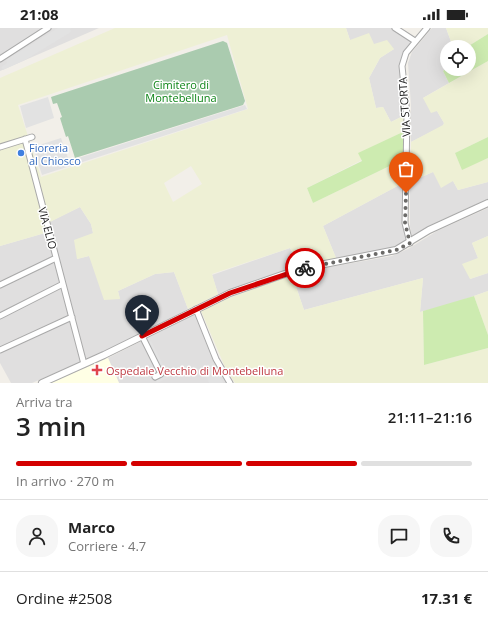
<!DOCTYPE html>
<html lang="it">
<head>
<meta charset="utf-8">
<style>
	body { margin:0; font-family:"Open Sans",sans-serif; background:#f6f6f6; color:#222; height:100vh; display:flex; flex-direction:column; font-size:15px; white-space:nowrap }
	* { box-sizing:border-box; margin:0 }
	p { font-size:13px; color:#767676 }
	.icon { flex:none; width:22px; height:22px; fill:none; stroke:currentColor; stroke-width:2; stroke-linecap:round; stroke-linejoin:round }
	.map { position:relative; height:355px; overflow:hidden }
	.details { display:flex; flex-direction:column; background:#fff; flex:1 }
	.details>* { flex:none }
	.fabs { position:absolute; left:440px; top:12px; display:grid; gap:8px }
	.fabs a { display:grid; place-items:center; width:36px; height:36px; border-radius:50%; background:#fff; box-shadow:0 4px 16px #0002; font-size:20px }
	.pin { position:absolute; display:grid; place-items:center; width:34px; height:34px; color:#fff; margin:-41px -17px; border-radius:50% 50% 50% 0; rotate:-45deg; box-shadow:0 0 4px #0007 }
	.pin .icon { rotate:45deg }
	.courier { position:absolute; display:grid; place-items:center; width:40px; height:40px; margin:-20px; border:3px solid #d40000; border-radius:50%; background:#fff; color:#222; box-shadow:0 1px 5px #0007 }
	.overview em { font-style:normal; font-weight:600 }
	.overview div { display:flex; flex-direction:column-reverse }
	.overview { display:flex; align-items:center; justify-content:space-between; height:68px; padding:0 16px }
	h1 { font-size:26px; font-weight:600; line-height:30px }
	.bar { display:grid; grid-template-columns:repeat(4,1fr); gap:6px 4px; align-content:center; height:48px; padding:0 16px }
	.bar i { height:5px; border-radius:3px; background:#e0e0e0 }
	.bar .selected { background:#d40000 }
	.bar p { grid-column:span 4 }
	.line { display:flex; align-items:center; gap:10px; padding:0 16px; border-top:1px solid #e0e0e0 }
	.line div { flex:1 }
	.round { display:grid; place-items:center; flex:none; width:42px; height:42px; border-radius:16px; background:#f6f6f6 }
	.status { display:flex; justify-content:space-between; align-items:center; height:28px; padding:0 20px; background:#fff; direction:ltr }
	.status svg { height:11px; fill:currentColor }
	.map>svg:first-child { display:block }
	.residential { fill:#e0dfdf }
	.education { fill:#ffffe5 }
	.farmland { fill:#eef0d5; fill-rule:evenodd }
	.grass { fill:#cdebb0 }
	.cemetery { fill:#aacbaf }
	.parking { fill:#e2e2e2 }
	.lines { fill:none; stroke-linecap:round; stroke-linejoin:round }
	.minor-casing { stroke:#a9a9a9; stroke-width:7 }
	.tertiary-casing { stroke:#a9a9a9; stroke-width:8 }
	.minor { stroke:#fff; stroke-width:5 }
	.tertiary { stroke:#fff; stroke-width:6 }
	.done { stroke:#6b6a68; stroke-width:4; stroke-dasharray:0 7.2 }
	.route { stroke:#d40000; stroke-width:5 }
	.shop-dot { fill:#3f7fe0; stroke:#fff; stroke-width:1.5 }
	.health-dot { fill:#e0444e; stroke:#fff; stroke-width:1.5 }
	.labels { text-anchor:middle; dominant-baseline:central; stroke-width:3; stroke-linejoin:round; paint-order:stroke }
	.park-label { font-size:11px; fill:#0c8416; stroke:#fff }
	.street-label { font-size:11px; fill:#222; stroke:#fff }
	.shop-label { font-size:11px; fill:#366cbe; stroke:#fff; text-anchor:start }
	.health-label { font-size:11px; fill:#be3a42; stroke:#fff; text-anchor:start }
</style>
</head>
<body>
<div class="status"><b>21:08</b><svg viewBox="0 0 49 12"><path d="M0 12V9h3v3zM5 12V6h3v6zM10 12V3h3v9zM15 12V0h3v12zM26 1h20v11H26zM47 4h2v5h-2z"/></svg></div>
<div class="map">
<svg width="488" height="355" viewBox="0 0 488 355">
	<rect width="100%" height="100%" fill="#f2efe9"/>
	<path class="residential" d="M0,0H99L0,43Z
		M346,0H392L412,13L403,27L405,87L391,94L383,79L376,80L369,50L380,30L394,21L350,12Z
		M432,0H446L453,19H447V40L443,43L449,55L423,70L437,83L444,95L443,98L411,114V77L408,35L412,24Z
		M433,144L453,153L458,162L488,154V171L433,196L412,209L410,199V154Z
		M403,155V192L406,213L390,220L336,230L323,198Z
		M80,179L91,196L93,205L77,231L89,228L120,271L118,263L155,246L174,244L188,281L110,321L32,355H11L0,335V218L45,205L43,197Z
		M488,180V208L472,215L478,230L470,251L488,245V263L451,276L420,284L423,250L304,282L292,247L307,243L392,228L408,221L437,203Z
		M290,220L299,237L218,266L212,247Z
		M195,286L219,342L227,355H119L108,330Z"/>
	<path class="education" d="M108,330L119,355H51L55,353Z"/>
	<path class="farmland" d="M115,0H346L350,12L369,5L374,16L387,12L394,21L380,30L369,50L376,80L383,79L391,94L405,87V103L359,125L362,132L307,160L313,175L404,131L403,155L323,198L336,230L299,237L290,220L212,246L218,266L188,281L174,244L155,246L118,263L120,271L104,272L89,228L77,231L74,212L93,205L91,196L80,179L44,197L45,205L0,218V50ZM227,7L248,81L41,149L18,77ZM191,138L202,156L173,174L164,155Z
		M446,0H488V6L467,19H453Z
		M488,33V109L455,125L462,141L488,130V154L458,162L453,153L441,160L433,144L410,154L411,114L443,97L444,95L437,83L431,85L423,70Z
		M488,208V245L470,251L462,236L478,230L472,215Z
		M292,247L304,282L423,250L420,284L423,283L424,337L488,320V355H235L225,339L201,283L227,271Z
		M488,263V307L474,268Z"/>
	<path class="grass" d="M488,6V33L449,55L443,43L447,40L469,41V19H467Z
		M405,103L404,131L313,175L307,160L362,133L358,125Z
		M488,109V130L462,142L455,125Z
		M474,268L488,307V320L424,337L423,283Z"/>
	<path class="cemetery" d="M223,13L227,15L245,73L243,77L75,130L68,108L66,109L60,90L62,89L57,75L53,76L51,69Z"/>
	<path class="parking" d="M58,0H72L70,1L71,4L25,32L3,42L1,39L7,35L6,32Z
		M48,69L54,90L26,100L20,78Z
		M245,77L247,81L42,147L33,119L61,110L69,133Z
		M151,313L169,349L157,355L152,344L158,341L145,316Z
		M213,334L223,355H209L202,340Z"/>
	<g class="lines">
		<defs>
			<path id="minor" d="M395,0L415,13
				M0,31L48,0
				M25,111L84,336
				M0,119L32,109
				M410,215L405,195L407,87L402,38L406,25L427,0
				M0,257L56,230
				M196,281L216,331L230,355
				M0,288L63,256
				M142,308L161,346L155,349
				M0,322L72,289"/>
			<path id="tertiary" d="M42,355L104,327L230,265L299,241L396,222L429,202L488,175"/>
		</defs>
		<use href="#minor" class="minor-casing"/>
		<use href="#tertiary" class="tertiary-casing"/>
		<use href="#minor" class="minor"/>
		<use href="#tertiary" class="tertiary"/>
	</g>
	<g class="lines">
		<path class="done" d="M305,240L396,222L410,215L405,195L406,165"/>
		<path class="route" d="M142,308L230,265L305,240"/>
	</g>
	<circle class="shop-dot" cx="21" cy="125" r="4"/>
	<path class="health-dot" d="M95 336h4v4h4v4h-4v4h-4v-4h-4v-4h4z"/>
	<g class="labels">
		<g class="park-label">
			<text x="181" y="56">Cimitero di<tspan x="181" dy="13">Montebelluna</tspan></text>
		</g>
		<g class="street-label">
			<text transform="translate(404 79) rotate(-94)">VIA STORTA</text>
			<text transform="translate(48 200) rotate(75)">VIA ELIO</text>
		</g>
		<g class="shop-label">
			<text x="29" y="119">Fioreria<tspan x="29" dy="13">al Chiosco</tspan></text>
		</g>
		<g class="health-label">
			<text x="106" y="342">Ospedale Vecchio di Montebelluna</text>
		</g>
	</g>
</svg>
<div class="fabs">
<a><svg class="icon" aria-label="locate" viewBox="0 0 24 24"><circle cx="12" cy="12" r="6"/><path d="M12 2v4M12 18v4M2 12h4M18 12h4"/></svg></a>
</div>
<div class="pin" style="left:406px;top:165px;background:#ea580c"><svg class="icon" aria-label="bag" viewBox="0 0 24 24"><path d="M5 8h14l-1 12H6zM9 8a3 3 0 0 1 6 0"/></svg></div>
<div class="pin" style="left:142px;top:308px;background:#1f2937"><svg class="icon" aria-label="home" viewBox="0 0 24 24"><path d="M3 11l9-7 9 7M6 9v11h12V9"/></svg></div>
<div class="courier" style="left:305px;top:240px"><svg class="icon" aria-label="bike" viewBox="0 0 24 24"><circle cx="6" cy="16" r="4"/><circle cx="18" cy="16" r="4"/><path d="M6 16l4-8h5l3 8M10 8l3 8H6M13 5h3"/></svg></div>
</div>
<section class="details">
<div class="overview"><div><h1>3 min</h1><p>Arriva tra</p></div><em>21:11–21:16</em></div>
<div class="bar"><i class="selected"></i><i class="selected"></i><i class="selected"></i><i></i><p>In arrivo · 270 m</p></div>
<div class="line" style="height:72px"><a class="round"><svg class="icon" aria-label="person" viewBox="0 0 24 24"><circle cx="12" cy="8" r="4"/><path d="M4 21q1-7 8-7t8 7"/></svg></a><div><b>Marco</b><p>Corriere · 4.7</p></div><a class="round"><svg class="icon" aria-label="chat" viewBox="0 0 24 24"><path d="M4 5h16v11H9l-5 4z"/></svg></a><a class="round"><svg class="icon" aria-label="phone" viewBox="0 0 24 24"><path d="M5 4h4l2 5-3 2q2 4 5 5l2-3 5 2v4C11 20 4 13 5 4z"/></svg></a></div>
<div class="line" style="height:52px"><div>Ordine #2508</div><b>17.31 €</b></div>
</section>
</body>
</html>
